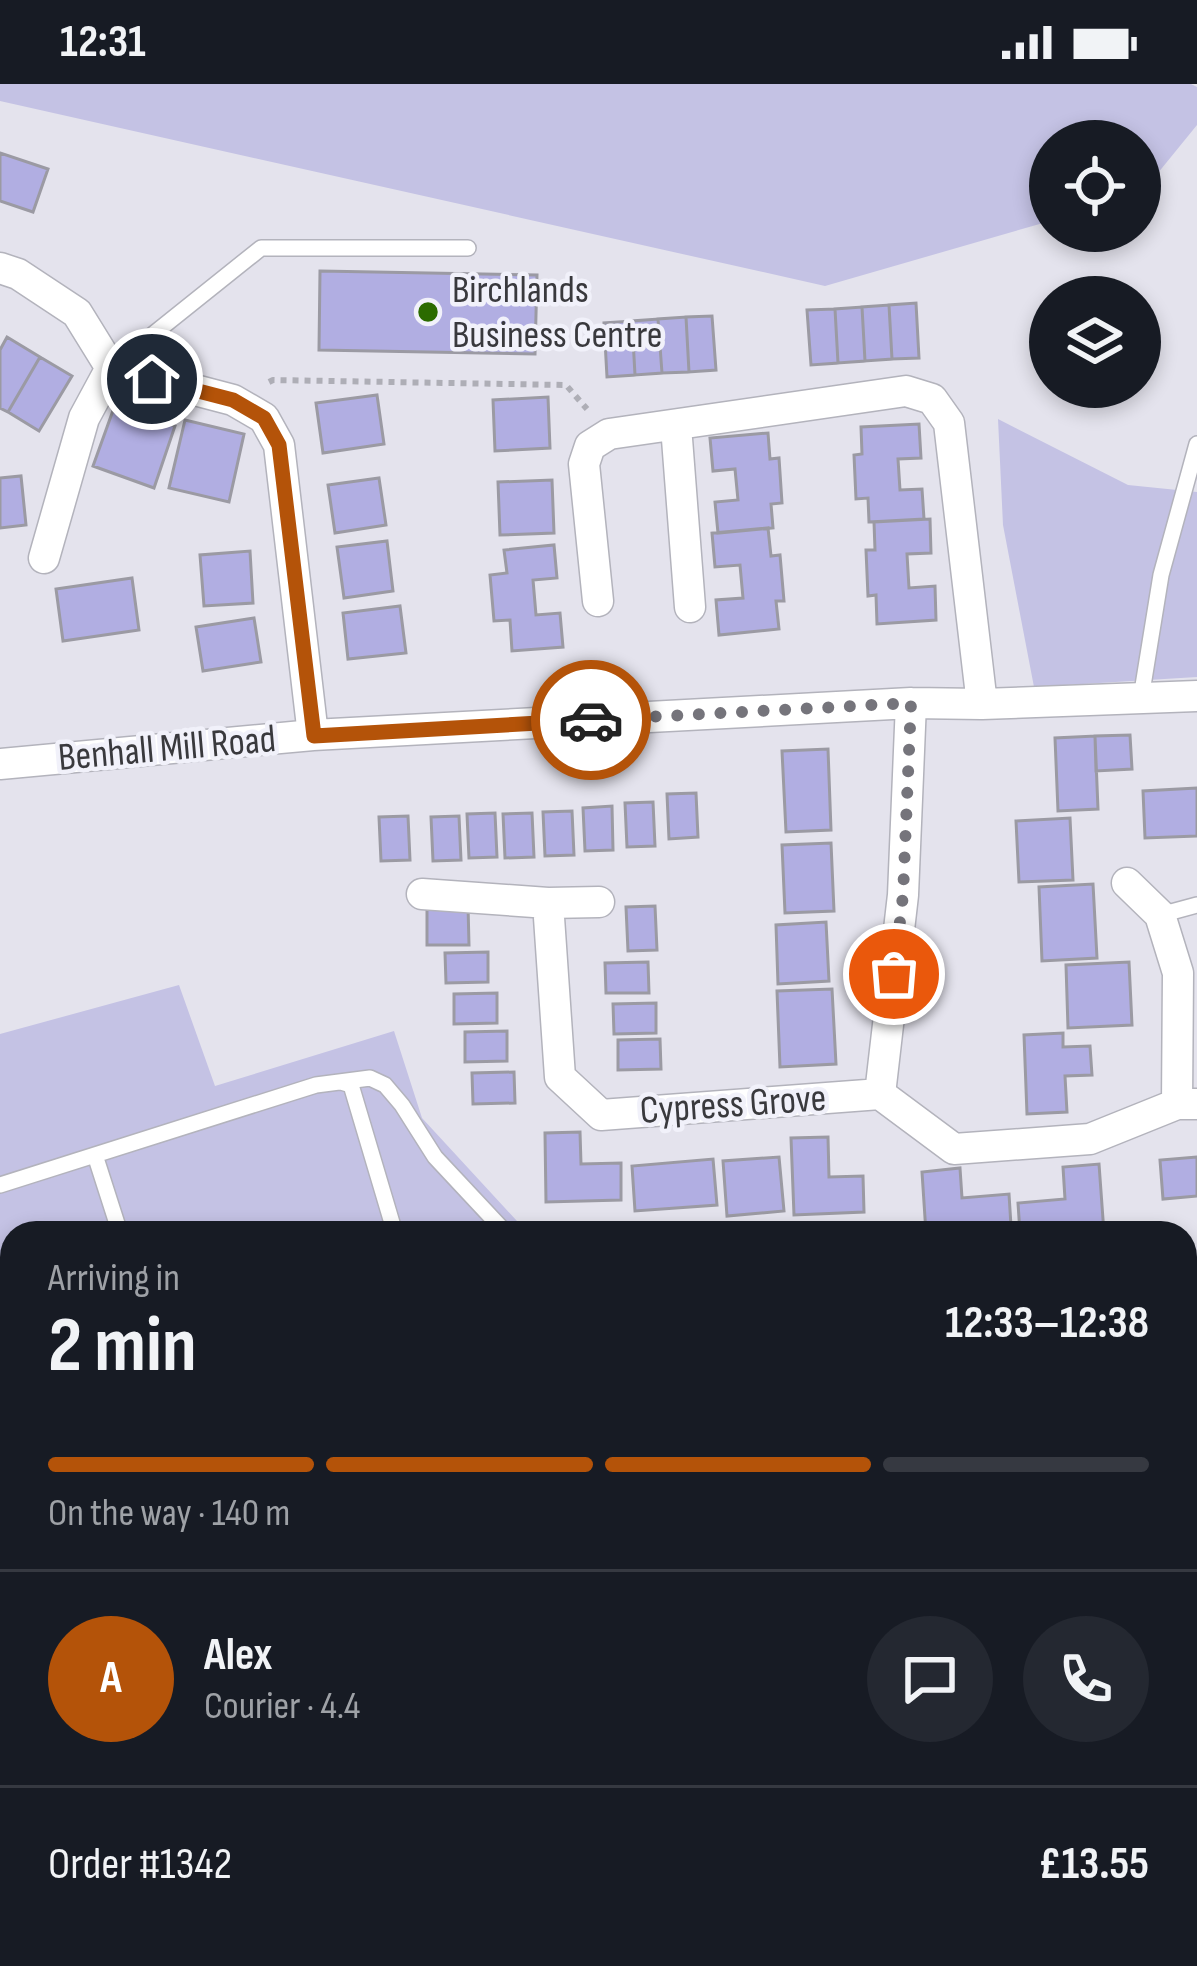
<!DOCTYPE html>
<html lang="en">
<head>
<meta charset="utf-8">
<style>
	body { margin:0; font-family:"Sofia Sans Condensed",sans-serif; background:#242831; color:#f1f3f6; height:100vh; display:flex; flex-direction:column; font-size:45px; white-space:nowrap }
	* { box-sizing:border-box; margin:0 }
	p { font-size:39px; color:#9ea1a6 }
	.icon { flex:none; width:66px; height:66px; fill:none; stroke:currentColor; stroke-width:2; stroke-linecap:round; stroke-linejoin:round }
	.map { position:relative; flex:1; overflow:hidden }
	.side { position:absolute; left:0px; top:1137px; width:1197px; height:747px; display:flex; flex-direction:column; background:#171b24; border-radius:36px 36px 0 0; box-shadow:0 6px 18px #0003 }
	.side>* { flex:none }
	.tools { position:absolute; left:1029px; top:36px; display:grid; gap:24px }
	.tools a { display:grid; place-items:center; width:132px; height:132px; border-radius:50%; background:#171b24; box-shadow:0 6px 18px #0003; font-size:60px }
	.pin { position:absolute; display:grid; place-items:center; width:102px; height:102px; color:#fff; margin:-51px; border:6px solid #fff; border-radius:50%; box-shadow:0 3px 12px #0007 }
	.courier { position:absolute; display:grid; place-items:center; width:120px; height:120px; margin:-60px; border:9px solid #b45309; border-radius:50%; background:#fff; color:#222; box-shadow:0 3px 15px #0007 }
	.headline em { font-style:normal; font-weight:700 }
	.headline div { display:flex; flex-direction:column-reverse }
	.headline { display:flex; align-items:center; justify-content:space-between; height:204px; padding:0 48px }
	h1 { font-size:78px; font-weight:700; line-height:90px }
	.bar { display:grid; grid-template-columns:repeat(4,1fr); gap:18px 12px; align-content:center; height:144px; padding:0 48px }
	.bar i { height:15px; border-radius:9px; background:#363941 }
	.bar .active { background:#b45309 }
	.bar p { grid-column:span 4 }
	.line { display:flex; align-items:center; gap:30px; padding:0 48px; border-top:3px solid #363941 }
	.line div { flex:1 }
	.round { display:grid; place-items:center; flex:none; width:126px; height:126px; border-radius:63px; background:#242831 }
	.status { display:flex; justify-content:space-between; align-items:center; height:84px; padding:0 60px; background:#171b24; direction:ltr }
	.status svg { height:33px; fill:currentColor }
	.map>svg:first-child { display:block }
	.green { fill:#c4c2e4 }
	.building { fill:#b1aee2; stroke:#9b9aa3; stroke-width:3 }
	.lines { fill:none; stroke-linecap:round; stroke-linejoin:round }
	.service-casing { stroke:#b3b3bc; stroke-width:18 }
	.minor-casing { stroke:#b3b3bc; stroke-width:33 }
	.path { stroke:#aeaeb6; stroke-width:6; stroke-dasharray:6 6; stroke-linecap:butt }
	.service { stroke:#fff; stroke-width:15 }
	.minor { stroke:#fff; stroke-width:30 }
	.done { stroke:#75747b; stroke-width:12; stroke-dasharray:0 21.6 }
	.route { stroke:#b45309; stroke-width:15 }
	.poi-dot { fill:#2b6b00; stroke:#f1f1fa; stroke-width:4.5 }
	.labels { text-anchor:middle; dominant-baseline:central; stroke-width:9; stroke-linejoin:round; paint-order:stroke }
	.poi-label { font-size:39px; fill:#39393d; stroke:#f1f1fa; text-anchor:start }
	.street-label { font-size:39px; fill:#39393d; stroke:#f1f1fa }
</style>
</head>
<body>
<div class="status"><b>12:31</b><svg viewBox="0 0 49 12"><path d="M0 12V9h3v3zM5 12V6h3v6zM10 12V3h3v9zM15 12V0h3v12zM26 1h20v11H26zM47 4h2v5h-2z"/></svg></div>
<div class="map">
<svg width="1197" height="1882" viewBox="0 0 1197 1882">
	<rect width="100%" height="100%" fill="#e4e3ed"/>
	<path class="green" d="M0,0H1191L1197,3V41L1140,111V57H1050V137L825,202L0,17Z
		M998,335L1128,401L1197,408V593L1034,603L1003,441Z
		M179,901L215,1002L394,947L422,1034L528,1149H12V1872H1185V1176L1197,1175V1882H0V950Z"/>
	<path class="building" d="M0,69L48,85L33,128L0,117Z
		M320,187L537,191L535,270L319,266Z
		M916,219L919,274L892,275L889,221Z
		M889,221L892,275L865,277L862,223Z
		M862,223L865,277L838,279L835,225Z
		M835,225L838,279L811,281L807,226Z
		M712,232L716,286L689,288L686,233Z
		M686,233L689,288L662,289L658,235Z
		M658,235L662,289L635,291L632,237Z
		M632,237L635,291L607,293L604,239Z
		M7,253L40,273L8,328L0,324V266Z
		M40,273L72,292L39,347L8,328Z
		M377,311L384,360L323,369L316,319Z
		M548,313L550,364L495,367L493,316Z
		M115,321L175,342L154,404L93,382Z
		M185,336L244,350L229,418L169,404Z
		M919,340L921,374L898,375L900,406L922,405L924,435L869,438L868,414L856,415L854,371L862,370L861,343Z
		M768,349L770,375L779,374L782,419L771,420L773,444L718,449L715,418L738,416L735,385L713,387L710,354Z
		M21,392L26,441L0,444V394Z
		M379,394L386,441L335,449L328,401Z
		M552,396L554,449L500,451L498,398Z
		M930,435L931,469L907,470L909,504L935,502L936,536L877,540L876,511L868,512L866,466H875L874,438Z
		M768,444L771,472L780,471L784,517H776L779,545L719,551L716,516L743,514L740,481L715,483L712,449Z
		M387,457L393,507L344,514L337,463Z
		M554,461L557,494L533,496L536,531L560,529L563,563L512,567L510,536L494,537L490,491L507,489L504,466Z
		M250,467L253,519L204,522L200,471Z
		M132,494L139,546L63,557L56,505Z
		M400,522L406,569L348,575L343,529Z
		M254,534L261,578L203,587L196,543Z
		M1130,651L1132,685L1096,687L1095,652Z
		M1095,652L1098,725L1058,727L1055,654Z
		M828,665L831,746L786,748L782,667Z
		M1197,704V752L1145,754L1143,707Z
		M696,709L698,753L669,755L667,710Z
		M653,718L655,762L627,763L625,719Z
		M612,722L613,766L585,767L583,724Z
		M572,727L574,771L545,772L543,728Z
		M495,729L497,773L469,774L467,730Z
		M532,729L534,773L505,774L503,730Z
		M408,732L410,776L381,777L379,733Z
		M459,732L461,776L433,777L431,733Z
		M1070,734L1073,796L1019,798L1016,737Z
		M831,759L834,827L785,829L782,761Z
		M1093,800L1097,874L1042,877L1039,803Z
		M427,821H468L469,861H427Z
		M655,822L657,866L628,867L626,823Z
		M826,838L829,897L778,900L776,841Z
		M488,868V898L446,899L445,869Z
		M648,878L649,909H606L605,879Z
		M1129,878L1132,941L1068,944L1066,881Z
		M832,905L836,980L780,983L777,907Z
		M497,909V939L454,940V910Z
		M656,919V949L614,950L613,920Z
		M507,947V977L465,978V948Z
		M1063,949V963L1090,962L1092,991L1065,992L1067,1028L1027,1030L1024,951Z
		M660,955L661,985L618,986V956Z
		M514,988L515,1019L473,1020L472,989Z
		M580,1048L581,1080L621,1079V1116L546,1118L545,1049Z
		M828,1053L829,1093L863,1092L864,1128L794,1131L791,1054Z
		M779,1073L784,1127L727,1132L723,1077Z
		M1197,1073V1112L1163,1115L1160,1076Z
		M713,1075L717,1121L635,1127L632,1082Z
		M1099,1080L1104,1149H1020L1018,1119L1065,1115L1063,1083Z
		M960,1084L962,1114L1009,1110L1011,1142L960,1146V1149H926L922,1088Z"/>
	<g class="lines">
		<defs>
			<path id="service" d="M111,284L261,164H468
				M1141,614L1161,491L1197,360
				M1160,831L1197,821
				M341,998L351,1001L395,1149
				M95,1071L120,1149
				M0,1101L316,1001L370,994L385,1001L402,1021L435,1073L506,1149
				M1185,1197L1197,1196
				M1185,1255L1197,1260
				M1185,1557L1197,1553
				M0,1624L12,1621
				M1185,1725L1197,1801
				M323,1882L350,1872"/>
			<path id="minor" d="M0,184L18,190L77,229L111,284L233,316L264,334L279,361L313,651
				M676,342L690,523
				M44,474L84,334L111,284
				M598,517L584,380L590,362L609,350L906,307L932,315L949,339L982,620
				M911,619L903,811L880,1010L954,1065L1090,1055L1177,1020H1197
				M0,680L313,651L911,619L982,620L1197,612
				M1127,799L1160,831L1178,889L1177,1020
				M422,810L548,819L599,818
				M548,819L560,993L601,1031L880,1010"/>
		</defs>
		<use href="#service" class="service-casing"/>
		<use href="#minor" class="minor-casing"/>
		<path class="path" d="M269,298L273,296L566,301L587,325"/>
		<use href="#service" class="service"/>
		<use href="#minor" class="minor"/>
	</g>
	<g class="lines">
		<path class="done" d="M591,636L911,619L903,811L894,890"/>
		<path class="route" d="M152,295L233,316L264,334L279,361L314,652L591,636"/>
	</g>
	<circle class="poi-dot" cx="428" cy="228" r="12"/>
	<g class="labels">
		<g class="poi-label">
			<text x="452" y="206">Birchlands<tspan x="452" dy="45">Business Centre</tspan></text>
		</g>
		<g class="street-label">
			<text transform="translate(167 665) rotate(-5)">Benhall Mill Road</text>
			<text transform="translate(733 1021) rotate(-4)">Cypress Grove</text>
		</g>
	</g>
</svg>
<div class="tools">
<a><svg class="icon" aria-label="locate" viewBox="0 0 24 24"><circle cx="12" cy="12" r="6"/><path d="M12 2v4M12 18v4M2 12h4M18 12h4"/></svg></a>
<a><svg class="icon" aria-label="layers" viewBox="0 0 24 24"><path d="M12 4l9 5-9 5-9-5zM3 14l9 5 9-5"/></svg></a>
</div>
<div class="pin" style="left:894px;top:890px;background:#ea580c"><svg class="icon" aria-label="bag" viewBox="0 0 24 24"><path d="M5 8h14l-1 12H6zM9 8a3 3 0 0 1 6 0"/></svg></div>
<div class="pin" style="left:152px;top:295px;background:#1f2937"><svg class="icon" aria-label="home" viewBox="0 0 24 24"><path d="M3 11l9-7 9 7M6 9v11h12V9"/></svg></div>
<div class="courier" style="left:591px;top:636px"><svg class="icon" aria-label="car" viewBox="0 0 24 24"><path d="M5 17H2v-5l4-1 3-4h7l3 4 3 1v5h-3M9 17h6M6 11h13"/><circle cx="7" cy="17" r="2"/><circle cx="17" cy="17" r="2"/></svg></div>
<section class="side">
<div class="headline"><div><h1>2 min</h1><p>Arriving in</p></div><em>12:33–12:38</em></div>
<div class="bar"><i class="active"></i><i class="active"></i><i class="active"></i><i></i><p>On the way · 140 m</p></div>
<div class="line" style="height:216px"><b class="round" style="background:#b45309;color:#fff">A</b><div><b>Alex</b><p>Courier · 4.4</p></div><a class="round"><svg class="icon" aria-label="chat" viewBox="0 0 24 24"><path d="M4 5h16v11H9l-5 4z"/></svg></a><a class="round"><svg class="icon" aria-label="phone" viewBox="0 0 24 24"><path d="M5 4h4l2 5-3 2q2 4 5 5l2-3 5 2v4C11 20 4 13 5 4z"/></svg></a></div>
<div class="line" style="height:156px"><div>Order #1342</div><b>£13.55</b></div>
</section>
</div>
</body>
</html>
